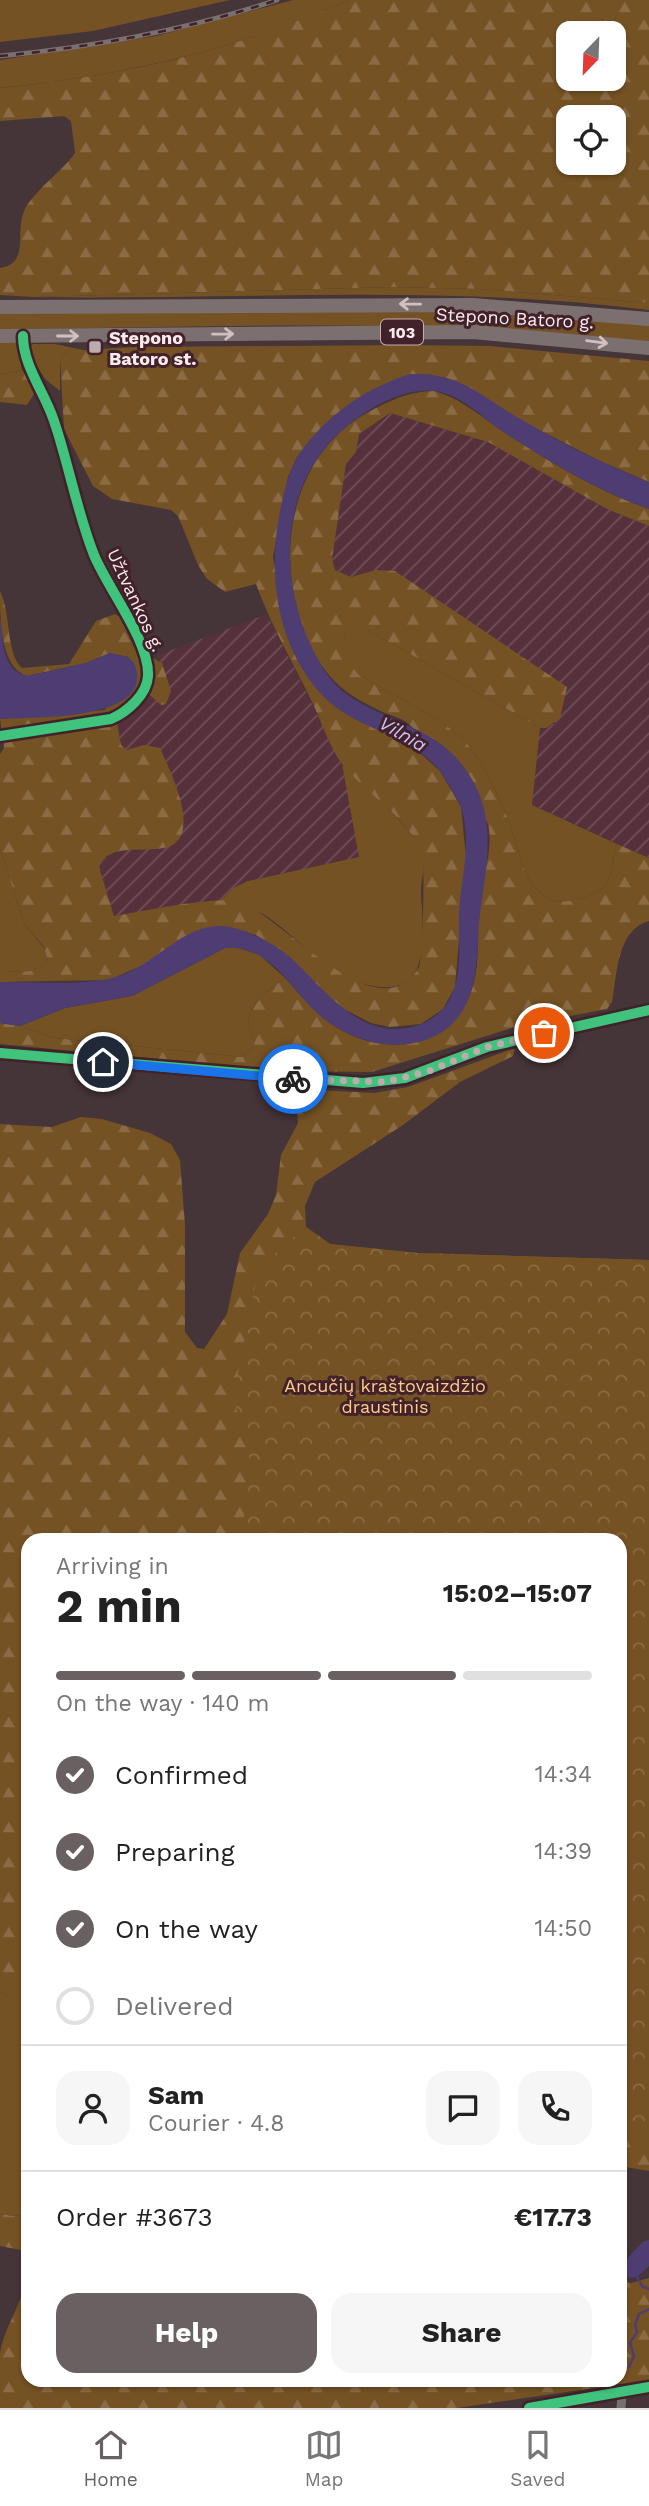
<!DOCTYPE html>
<html lang="en">
<head>
<meta charset="utf-8">
<style>
	body { margin:0; font-family:"Work Sans",sans-serif; background:#f6f6f6; color:#222; height:100vh; display:flex; flex-direction:column; font-size:26px; white-space:nowrap }
	* { box-sizing:border-box; margin:0 }
	p { font-size:23px; color:#767676 }
	.icon { flex:none; width:38px; height:38px; fill:none; stroke:currentColor; stroke-width:2; stroke-linecap:round; stroke-linejoin:round }
	.map { position:relative; flex:1; overflow:hidden }
	.drawer { position:absolute; left:21px; top:1533px; width:606px; height:854px; display:flex; flex-direction:column; background:#fff; border-radius:21px; box-shadow:0 2px 5px #0004 }
	.drawer>* { flex:none }
	.needle { width:46px; rotate:203deg }
	.fabs { position:absolute; left:556px; top:21px; display:grid; gap:14px }
	.fabs a { display:grid; place-items:center; width:70px; height:70px; border-radius:14px; background:#fff; box-shadow:0 2px 5px #0004; font-size:35px }
	.pin { position:absolute; display:grid; place-items:center; width:60px; height:60px; color:#fff; margin:-30px; border:4px solid #fff; border-radius:50%; box-shadow:0 2px 7px #0007 }
	.courier { position:absolute; display:grid; place-items:center; width:70px; height:70px; margin:-35px; border:5px solid #1a73e8; border-radius:50%; background:#fff; color:#222; box-shadow:0 2px 9px #0007 }
	.head em { font-style:normal; font-weight:700 }
	.head div { display:flex; flex-direction:column-reverse }
	.head { display:flex; align-items:center; justify-content:space-between; height:119px; padding:0 35px }
	h1 { font-size:46px; font-weight:700; line-height:52px }
	.bar { display:grid; grid-template-columns:repeat(4,1fr); gap:10px 7px; align-content:center; height:84px; padding:0 35px }
	.bar i { height:9px; border-radius:5px; background:#e0e0e0 }
	.bar .current { background:#686061 }
	.bar p { grid-column:span 4 }
	.line { display:flex; align-items:center; gap:18px; padding:0 35px; border-top:2px solid #e0e0e0 }
	.line div { flex:1 }
	.round { display:grid; place-items:center; flex:none; width:74px; height:74px; border-radius:21px; background:#f6f6f6 }
	ol { padding:0 35px; list-style:none }
	li { display:flex; align-items:center; gap:21px; height:77px }
	li p { margin-inline-start:auto }
	li .icon { padding:7px; border-radius:50%; background:#686061; color:#fff; stroke-width:4 }
	li:last-child { color:#767676 }
	li i { width:38px; height:38px; border:4px solid #e0e0e0; border-radius:50% }
	.action { display:flex; gap:14px; margin-top:auto; padding:14px 35px }
	.action a { flex:1; height:80px; border-radius:21px; background:#686061; color:#fff; font-size:28px; font-weight:700; line-height:80px; text-align:center }
	.action a+a { background:#f6f6f6; color:#222 }
	.menu { display:flex; justify-content:space-around; align-items:center; height:98px; border-top:2px solid #e0e0e0; background:#fff; font-size:19px; color:#767676 }
	.menu a { display:grid; justify-items:center; gap:4px }
	.menu .current { color:#686061 }
	.map>svg:first-child { display:block }
	.industrial { fill:url(#industrial-furrows) }
	.grass { fill:#755224 }
	.forest { fill:url(#forest-firs); fill-rule:evenodd }
	.park { fill:url(#park-crowns) }
	.water { fill:#4e3d73 }
	.lines { fill:none; stroke-linecap:round; stroke-linejoin:round }
	.stream { stroke:#4e3d73; stroke-width:2.5 }
	.street { stroke:#77706e; stroke-width:9 }
	.primary { stroke:#7b706f; stroke-width:14 }
	.rail-casing { stroke:#7a7070; stroke-width:5 }
	.rail { stroke:#42222a; stroke-width:2.5; stroke-dasharray:8; stroke-linecap:butt }
	.cycleway-casing { stroke:#42222a; stroke-width:15 }
	.cycleway { stroke:#40c37c; stroke-width:10 }
	.oneway { stroke:#d0c0c2 }
	.done { stroke:#bdabae; stroke-width:7; stroke-dasharray:0 12.6 }
	.route { stroke:#1a73e8; stroke-width:9 }
	.poi-dot { fill:#bdabae; stroke:#42222a; stroke-width:2.5 }
	.labels { text-anchor:middle; dominant-baseline:central; stroke-width:6; stroke-linejoin:round; paint-order:stroke }
	.shield { fill:#42222a; stroke:#c5afb3; stroke-width:2 }
	.shield-label { font-size:16px; font-weight:bold; fill:#fdebee }
	.street-label { font-size:18px; fill:#fdebee; stroke:#42222a }
	.poi-label { font-size:18px; font-weight:bold; fill:#fdebee; stroke:#42222a; text-anchor:start }
	.park-label { font-size:18px; fill:#fdca89; stroke:#42222a }
	.water-label { font-size:19px; font-style:italic; fill:#cfc3fa; stroke:#42222a }
</style>
</head>
<body>
<div class="map">
<svg width="649" height="2408" viewBox="0 0 649 2408">
	<defs>
		<pattern id="industrial-furrows" width="10" height="10" patternUnits="userSpaceOnUse" patternTransform="scale(1.75)"><rect width="10" height="10" fill="#56313b"/><path d="M-1 1l2-2M0 10L10 0M9 11l2-2" fill="none" stroke="#6f4f58"/></pattern>
		<pattern id="forest-firs" width="22" height="20" patternUnits="userSpaceOnUse" patternTransform="scale(1.75)"><rect width="22" height="20" fill="#755224"/><path d="M5 1l3.5 6h-7zM16 11l3.5 6h-7z" fill="#8a6b44"/></pattern>
		<pattern id="park-crowns" width="20" height="18" patternUnits="userSpaceOnUse" patternTransform="scale(1.75)"><rect width="20" height="18" fill="#755224"/><path d="M2 6a3 3 0 1 1 6 0M12 15a3 3 0 1 1 6 0" fill="none" stroke="#8a6b44"/></pattern>
	</defs>
	<rect width="100%" height="100%" fill="#453438"/>
	<path class="industrial" d="M390,413L488,442L607,509L649,526V858L532,805L540,728L556,723L376,570L350,577L335,570L332,559L346,464L356,452L359,434Z
		M267,614L342,764L360,857L248,881L233,888L220,901L114,916L99,867L104,858L132,848H162L153,745L127,750L121,746L115,711L131,699L141,687L161,705L162,663L155,656Z"/>
	<path class="grass" d="M0,0H230L93,31L0,42Z
		M293,0H349C232,51 127,75 0,88V60L156,36Z
		M391,287L481,289L649,303V310C444,284 239,300 33,297Z
		M436,309L649,325V343C434,316 216,328 0,329V312Z
		M0,341L16,343L22,370L0,375Z
		M32,344H55L88,351H68L60,358V391L45,379L29,353Z
		M347,629H366L540,728L532,805L617,844C606,881 617,890 574,900C525,911 521,851 508,819C496,791 484,763 464,740C450,723 382,689 359,675C345,659 340,650 347,629Z
		M342,764C361,784 416,830 423,854C426,864 421,880 421,891C423,938 434,1005 361,983C323,971 298,937 266,916C253,908 234,905 220,901L233,888L248,881L359,857Z
		M0,849L24,923L44,948L47,959C36,976 18,971 0,971Z
		M236,947L260,955L285,978C268,990 248,1004 248,1027L255,1038L254,1046L242,1057L55,1038L20,1026L65,1008L132,996L225,948Z
		M0,1992L22,2001L28,1994V2215L11,2216L0,2213Z"/>
	<path class="forest" d="M349,0H649V303L481,289L391,287L33,297L0,295V268C29,264 16,234 23,214C29,194 64,170 75,153L71,121L64,116L0,121V88C127,75 231,51 349,0ZM614,33V79H569V33ZM614,117V163H569V117Z
		M407,345L490,346L649,361V482L600,461L430,374L321,428L297,457L288,477L273,557L291,646L400,743L421,754L440,771L461,807L466,857L455,987L443,1009L421,1024L390,1027L371,1023L336,1005L282,951L256,935L230,927L109,980L0,982V971C18,971 36,976 47,959L44,947L24,923L0,849V754L4,748L0,719L105,710L128,657L110,653L86,663L27,676C0,668 0,617 0,591C11,612 6,655 22,668L69,664L96,621L115,614L120,617L134,647L162,663L171,691L166,704L161,705L141,687L131,699L115,711L121,745L127,750L144,745L160,748C170,771 206,841 163,848C141,852 124,845 104,858L99,867L114,916C142,912 217,895 240,902C282,916 379,1036 419,967C423,959 425,858 422,852C406,817 368,795 344,766C330,749 322,723 313,704C294,664 271,626 256,584L225,592L207,579L198,565L178,516L171,510L112,499L93,486L64,429L60,358L68,351L135,347Z
		M22,370L37,389L27,405L0,402V375Z
		M434,391C463,399 482,418 507,434C553,464 598,491 649,509V526L607,509L488,442L390,413L359,434L356,452L346,464L332,559L335,570L351,577L376,570L395,571L567,687L560,718L546,728H540L366,629H347C340,650 346,659 359,675C382,689 450,723 464,740C484,763 496,791 508,819C521,851 525,911 574,900C617,890 606,881 617,844L649,858V921C617,929 617,975 612,1002L607,1009L518,1026L372,1072L286,1071L0,1044V1023L20,1026L55,1038L242,1057L254,1046L255,1038L248,1027C248,1004 268,990 285,978C297,991 309,1006 322,1017C374,1061 456,1055 474,982C480,958 477,932 479,908C481,880 494,852 488,824C486,816 418,732 409,724C403,719 393,716 385,713C355,699 334,687 317,658C270,576 282,455 374,409C397,398 408,392 434,391Z
		M515,1048L513,1056L460,1082L403,1125L315,1182L305,1206L306,1227L330,1244L417,1253L649,1260V2171L620,2166V1540H28V1994L23,2002L0,1992V1124L52,1127L81,1117L102,1119L150,1133L171,1144L180,1160L185,1225V1332L197,1348L204,1349L227,1314L240,1253L268,1214L276,1195L281,1155L298,1123L297,1112L281,1097L277,1088L374,1093L408,1087Z
		M0,2213L11,2216L28,2215V2380H620V2260L624,2281L631,2283L649,2278V2380L457,2408H0C0,2390 0,2371 0,2353C5,2319 37,2290 21,2250L0,2246Z"/>
	<path class="park" d="M306,1227L330,1244L417,1253L649,1260V2141L620,2137V1540H240L252,1467L239,1424L234,1394L251,1304L256,1282L278,1250Z"/>
	<path class="water" d="M410,374C462,372 481,397 522,420C563,444 605,465 649,482V509C598,491 554,464 508,435C485,421 464,395 435,391C399,386 354,416 331,441C279,497 281,582 311,646C318,661 328,679 341,690C388,727 442,723 474,783C501,833 480,886 478,939C477,976 472,1018 435,1036C398,1054 354,1042 323,1018C291,993 273,944 225,948L132,996L65,1008L20,1026L0,1023V982C37,981 94,988 127,973C161,958 190,919 230,927C252,932 275,944 292,959C328,992 363,1046 422,1024C433,1019 445,1009 450,999C463,973 458,944 459,916C460,880 473,843 461,808C457,797 448,784 442,774C415,735 357,731 324,697C277,648 267,576 280,511C284,493 288,472 298,456C324,417 365,388 410,374Z
		M0,614C3,637 0,670 27,676L86,663L110,653L128,657L134,663C159,722 33,717 0,719Z
		M649,2240V2266L637,2277L629,2278C617,2262 633,2253 644,2241Z"/>
	<g class="lines">
		<path class="stream" d="M637,2277L642,2286L649,2289
			M629,2367L634,2356L630,2343L637,2332L635,2325L639,2314L649,2309"/>
		<path class="street" d="M0,736L111,719C127,712 147,695 148,676C150,642 108,589 94,555C77,512 69,465 54,421C45,393 23,366 23,336
			M0,1053L363,1083L405,1078L487,1047L649,1010
			M529,2408L649,2387
			M621,2408L622,2394"/>
		<path class="primary" d="M0,307L473,305L649,319
			M0,336L473,332L649,348"/>
		<defs>
			<path id="rail" d="M0,56C94,47 187,30 277,0"/>
		</defs>
		<use href="#rail" class="rail-casing"/>
		<use href="#rail" class="rail"/>
		<defs>
			<path id="cycleway" d="M0,736L111,719C127,712 147,695 148,676C150,642 108,589 94,555C77,512 69,465 54,421C45,393 23,366 23,336
				M0,1053L363,1083L405,1078L487,1047L649,1010
				M529,2408L649,2387"/>
		</defs>
		<use href="#cycleway" class="cycleway-casing"/>
		<use href="#cycleway" class="cycleway"/>
	</g>
	<defs><path id="oneway-shaft" d="M-6 0H5M1.5-3L5.5 0L1.5 3" fill="none" stroke-width="1.6" stroke-linecap="round" stroke-linejoin="round" transform="scale(1.75)"/></defs>
	<g class="oneway">
		<use href="#oneway-shaft" transform="translate(410 304) rotate(-179)"/>
		<use href="#oneway-shaft" transform="translate(223 334) rotate(-1)"/>
		<use href="#oneway-shaft" transform="translate(68 336)"/>
		<use href="#oneway-shaft" transform="translate(597 342) rotate(7)"/>
	</g>
	<g class="lines">
		<path class="done" d="M293,1079L386,1082L429,1071L487,1047L544,1033"/>
		<path class="route" d="M103,1062L293,1079"/>
	</g>
	<rect class="poi-dot" x="88" y="340" width="14" height="14" rx="3.5"/>
	<g class="labels">
		<rect class="shield" x="381" y="319.5" width="42" height="25" rx="5"/>
		<g class="shield-label">
			<text x="402" y="332">103</text>
		</g>
		<g class="street-label">
			<text transform="translate(515 318) rotate(3)">Stepono Batoro g.</text>
			<text transform="translate(136 600) rotate(65)">Užtvankos g.</text>
		</g>
		<g class="poi-label">
			<text x="109" y="337">Stepono<tspan x="109" dy="21">Batoro st.</tspan></text>
		</g>
		<g class="park-label">
			<text x="385" y="1385">Ancučių kraštovaizdžio<tspan x="385" dy="21">draustinis</tspan></text>
		</g>
		<g class="water-label">
			<text transform="translate(403 734) rotate(30)">Vilnia</text>
		</g>
	</g>
</svg>
<div class="fabs">
<a><svg class="needle" viewBox="-14 -14 28 28"><path d="M0-13l5 13h-10z" fill="#e53935"/><path d="M0 13l5-13h-10z" fill="#767676"/></svg></a>
<a><svg class="icon" aria-label="locate" viewBox="0 0 24 24"><circle cx="12" cy="12" r="6"/><path d="M12 2v4M12 18v4M2 12h4M18 12h4"/></svg></a>
</div>
<div class="pin" style="left:544px;top:1033px;background:#ea580c"><svg class="icon" aria-label="bag" viewBox="0 0 24 24"><path d="M5 8h14l-1 12H6zM9 8a3 3 0 0 1 6 0"/></svg></div>
<div class="pin" style="left:103px;top:1062px;background:#1f2937"><svg class="icon" aria-label="home" viewBox="0 0 24 24"><path d="M3 11l9-7 9 7M6 9v11h12V9"/></svg></div>
<div class="courier" style="left:293px;top:1079px"><svg class="icon" aria-label="bike" viewBox="0 0 24 24"><circle cx="6" cy="16" r="4"/><circle cx="18" cy="16" r="4"/><path d="M6 16l4-8h5l3 8M10 8l3 8H6M13 5h3"/></svg></div>
<section class="drawer">
<div class="head"><div><h1>2 min</h1><p>Arriving in</p></div><em>15:02–15:07</em></div>
<div class="bar"><i class="current"></i><i class="current"></i><i class="current"></i><i></i><p>On the way · 140 m</p></div>
<ol>
<li><svg class="icon" aria-label="check" viewBox="0 0 24 24"><path d="M5 12l5 5 9-10"/></svg>Confirmed<p>14:34</p></li>
<li><svg class="icon" aria-label="check" viewBox="0 0 24 24"><path d="M5 12l5 5 9-10"/></svg>Preparing<p>14:39</p></li>
<li><svg class="icon" aria-label="check" viewBox="0 0 24 24"><path d="M5 12l5 5 9-10"/></svg>On the way<p>14:50</p></li>
<li><i></i>Delivered</li>
</ol>
<div class="line" style="height:126px"><a class="round"><svg class="icon" aria-label="person" viewBox="0 0 24 24"><circle cx="12" cy="8" r="4"/><path d="M4 21q1-7 8-7t8 7"/></svg></a><div><b>Sam</b><p>Courier · 4.8</p></div><a class="round"><svg class="icon" aria-label="chat" viewBox="0 0 24 24"><path d="M4 5h16v11H9l-5 4z"/></svg></a><a class="round"><svg class="icon" aria-label="phone" viewBox="0 0 24 24"><path d="M5 4h4l2 5-3 2q2 4 5 5l2-3 5 2v4C11 20 4 13 5 4z"/></svg></a></div>
<div class="line" style="height:91px"><div>Order #3673</div><b>€17.73</b></div>
<div class="action"><a>Help</a><a>Share</a></div>
</section>
</div>
<nav class="menu">
<a class="current"><svg class="icon" aria-label="home" viewBox="0 0 24 24"><path d="M3 11l9-7 9 7M6 9v11h12V9"/></svg>Home</a>
<a><svg class="icon" aria-label="map" viewBox="0 0 24 24"><path d="M3 6l6-2 6 2 6-2v14l-6 2-6-2-6 2zM9 4v14M15 6v14"/></svg>Map</a>
<a><svg class="icon" aria-label="saved" viewBox="0 0 24 24"><path d="M7 4h10v16l-5-4-5 4z"/></svg>Saved</a>
</nav>
</body>
</html>
